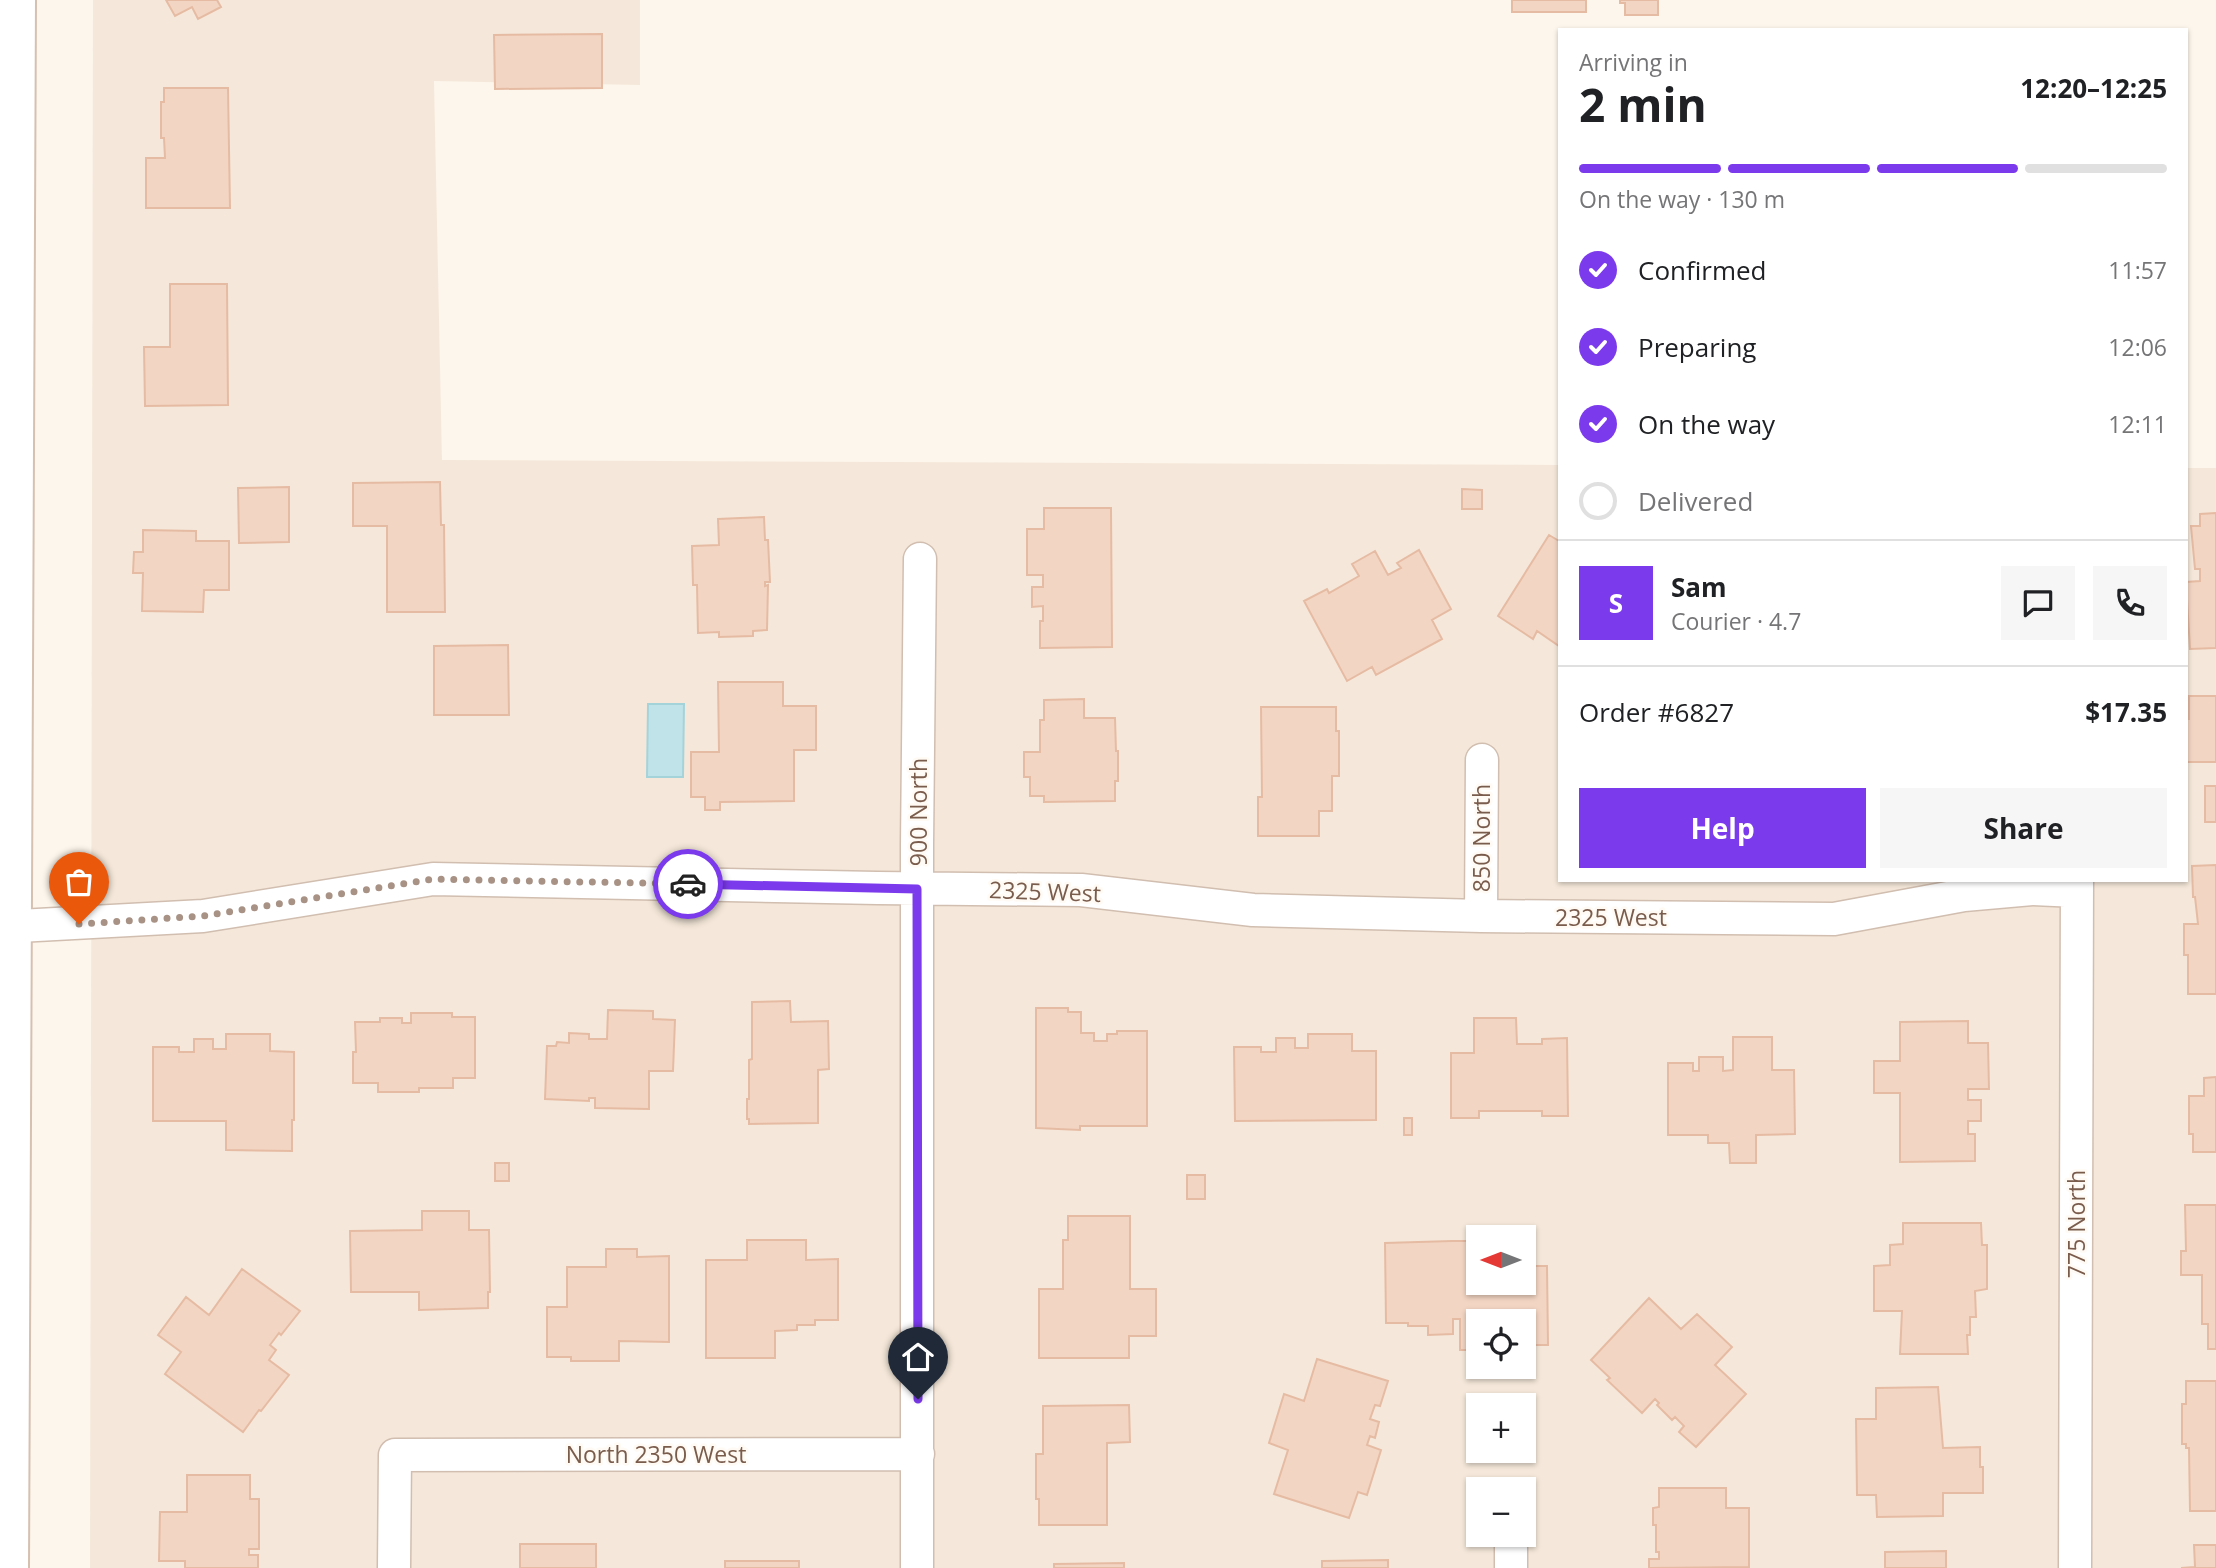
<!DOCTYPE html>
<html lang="en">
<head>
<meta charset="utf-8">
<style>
	body { margin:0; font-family:"Open Sans",sans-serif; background:#f6f6f6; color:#202124; height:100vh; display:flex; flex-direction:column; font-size:26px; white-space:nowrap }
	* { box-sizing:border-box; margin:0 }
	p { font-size:23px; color:#757577 }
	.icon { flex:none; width:38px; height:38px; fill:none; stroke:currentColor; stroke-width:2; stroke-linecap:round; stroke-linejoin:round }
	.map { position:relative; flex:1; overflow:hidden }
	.drawer { position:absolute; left:1558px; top:28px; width:630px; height:854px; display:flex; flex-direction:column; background:#fff; border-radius:0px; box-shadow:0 2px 5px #0004 }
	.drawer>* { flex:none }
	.needle { width:46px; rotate:270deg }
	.tools { position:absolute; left:1466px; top:1225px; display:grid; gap:14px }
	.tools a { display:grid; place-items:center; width:70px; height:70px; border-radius:0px; background:#fff; box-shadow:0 2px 5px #0004; font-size:35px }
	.pin { position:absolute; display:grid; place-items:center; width:60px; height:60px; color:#fff; margin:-72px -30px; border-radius:50% 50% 50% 0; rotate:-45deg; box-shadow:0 0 7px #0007 }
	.pin .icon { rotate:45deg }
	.courier { position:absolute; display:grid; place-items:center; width:70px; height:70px; margin:-35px; border:5px solid #7c3aed; border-radius:50%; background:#fff; color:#222; box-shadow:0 2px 9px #0007 }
	.overview em { font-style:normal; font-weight:700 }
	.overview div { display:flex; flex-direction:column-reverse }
	.overview { display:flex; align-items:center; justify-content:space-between; height:119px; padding:0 21px }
	h1 { font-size:46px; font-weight:700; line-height:52px }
	.bar { display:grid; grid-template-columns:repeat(4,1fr); gap:10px 7px; align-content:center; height:84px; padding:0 21px }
	.bar i { height:9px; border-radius:5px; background:#e0e0e0 }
	.bar .selected { background:#7c3aed }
	.bar p { grid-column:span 4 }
	.line { display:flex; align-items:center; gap:18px; padding:0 21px; border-top:2px solid #e0e0e0 }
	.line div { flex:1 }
	.round { display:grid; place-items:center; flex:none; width:74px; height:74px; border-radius:0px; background:#f6f6f6 }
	ol { padding:0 21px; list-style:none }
	li { display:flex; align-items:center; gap:21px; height:77px }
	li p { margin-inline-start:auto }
	li .icon { padding:7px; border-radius:50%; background:#7c3aed; color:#fff; stroke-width:4 }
	li:last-child { color:#757577 }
	li i { width:38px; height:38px; border:4px solid #e0e0e0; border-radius:50% }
	.primary-button { display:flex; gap:14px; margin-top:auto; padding:14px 21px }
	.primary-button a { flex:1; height:80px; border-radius:0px; background:#7c3aed; color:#fff; font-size:28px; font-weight:700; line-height:80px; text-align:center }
	.primary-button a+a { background:#f6f6f6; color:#202124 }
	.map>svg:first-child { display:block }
	.residential { fill:#f5e8da; fill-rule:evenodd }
	.water { fill:#bfe3e8; stroke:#a5d3da; stroke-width:2 }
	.building { fill:#f3d5c3; stroke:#e6bba3; stroke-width:2 }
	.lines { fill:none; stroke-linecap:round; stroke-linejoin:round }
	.minor-casing { stroke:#d1beb0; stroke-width:35 }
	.secondary-casing { stroke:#d6c0b0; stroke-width:42 }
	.minor { stroke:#fff; stroke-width:32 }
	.secondary { stroke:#fff; stroke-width:38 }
	.done { stroke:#a89285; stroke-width:7; stroke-dasharray:0 12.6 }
	.route { stroke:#7c3aed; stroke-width:9 }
	.labels { text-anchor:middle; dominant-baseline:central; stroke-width:5; stroke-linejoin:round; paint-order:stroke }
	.street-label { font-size:23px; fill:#7a5c4d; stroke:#fffaf3 }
</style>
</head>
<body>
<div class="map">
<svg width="2216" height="1568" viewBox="0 0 2216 1568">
	<rect width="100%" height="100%" fill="#fdf6ec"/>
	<path class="residential" d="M93,0H640V85L434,81L442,460L1559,465V880H2186V468H2216V1568H90ZM1479,1237H1524V1283H1479ZM1479,1321H1524V1367H1479ZM1479,1405H1524V1451H1479ZM1479,1489H1524V1535H1479Z"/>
	<path class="water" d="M648,704H684L683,777H647Z"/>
	<path class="building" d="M166,0H217L221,7L198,19L192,7L175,16Z
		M1512,0H1586V12H1512Z
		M1620,0H1658V15H1625V3H1620Z
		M602,34V88L495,89L494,35Z
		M164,88H228L230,208H146V158H165L164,138H161V102H164Z
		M170,284H227L228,405L145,406L144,347H170Z
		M440,482L441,525H444L445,612H387V526H353V483Z
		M289,487V542L239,543L238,488Z
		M1462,489L1482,490V509H1462Z
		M1044,508H1111L1112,647L1040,648V621H1043V606L1032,607V587H1043V575H1027V529H1044Z
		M2216,513V648L2190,649L2186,582L2200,581V569H2195L2191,526H2200V514Z
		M764,517L765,540H768L770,582H765V586L768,585L767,630L753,631V636L719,637V632L698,633L697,585H693L692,546L719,545L718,519Z
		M143,530L196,531V541H229V590H204L203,612L142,611L143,573H133L134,552H143Z
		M1549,535L1559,541V646L1537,631L1533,639L1498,616Z
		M1419,550L1451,609L1432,620L1442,639L1376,675L1372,667L1347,681L1304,601L1327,589L1329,593L1359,576L1352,564L1375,551L1388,575L1401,568L1397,563Z
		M508,645L509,715H434V646Z
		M718,682H783V706H816V750H794V801L720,802V810H705V797H691V752H719Z
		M2189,696H2216V762H2186V719H2189Z
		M1084,699V718H1115L1116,751H1118V781H1115V801L1044,802V796H1030V777H1024V752H1040V720H1044V700Z
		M1261,707H1336V731H1339V776H1332V811H1319V836H1258V797H1262Z
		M2205,786H2216V822H2205Z
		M2216,865V994H2188V955H2184V924H2198L2195,897H2193L2192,866Z
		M790,1001L791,1022L828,1021L829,1069L818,1070V1123L749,1124V1119H747V1099H749V1060L752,1059V1002Z
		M1036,1008H1068V1012H1081V1033H1094V1041H1107V1034H1117V1031H1147V1126H1080V1130L1036,1128Z
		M608,1010L653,1011V1019L675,1020L673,1071H649V1109L595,1108V1098H589V1101L545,1099L547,1046H556L557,1042L569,1043V1033L589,1034V1039H607Z
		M411,1013H452V1017H475V1078H453V1088H419V1092H378V1083H353V1052H356L355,1022H380V1018H402V1023H411Z
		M1474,1018H1516L1517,1044H1542V1039L1567,1038L1568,1116H1542V1111H1479V1118H1451V1053H1474Z
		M1968,1021V1043H1988L1989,1089H1968V1100H1981V1121H1968V1134H1975V1161L1900,1162V1093H1874V1061H1900V1022Z
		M226,1034H270V1051L294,1052V1120H292V1151L226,1150V1121H153V1047H179V1052H194V1039H213V1049H226Z
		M1308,1034H1352V1051H1376V1120L1235,1121L1234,1047H1261V1052H1276V1038H1295V1048H1308Z
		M1733,1037H1772V1070H1794L1795,1134L1756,1135V1163H1730L1729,1143H1708V1135H1668V1063H1693V1071H1699V1057H1723V1071L1733,1070Z
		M2216,1077V1152H2193V1134H2189V1096H2204V1078Z
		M1404,1118H1412V1135H1404Z
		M495,1163H509V1181H495Z
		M1187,1175H1205V1199H1187Z
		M2185,1205H2216V1349H2208V1324H2202V1275H2181V1251H2186Z
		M422,1211H469V1230H489L490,1292H488V1308L419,1310V1292H351L350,1231L422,1230Z
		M1068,1216H1130V1289H1156V1336H1129V1358H1039V1289H1063V1240H1068Z
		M1903,1223H1981L1982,1245H1987V1289L1975,1291L1976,1317H1970V1335H1967L1968,1354H1900L1902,1311H1874V1266L1890,1265V1245L1903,1244Z
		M747,1240H806V1260L838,1259V1320H815V1325H797V1330L775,1331V1358H706V1260H747Z
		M1452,1241H1479V1283H1524V1266H1547L1548,1345H1524V1321H1479V1350H1460V1319H1453V1334L1428,1335V1326H1408V1323H1386L1385,1243Z
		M606,1249H637V1257L669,1256V1342L619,1341V1361H571V1357H547V1307H567V1267H606Z
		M242,1269L300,1311L281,1335L279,1333L270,1345L276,1350L269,1360L289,1375L261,1411L259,1410L243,1432L165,1374L181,1352L158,1335L186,1297L209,1315Z
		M1649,1298L1681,1329L1697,1314L1732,1347L1715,1365L1746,1394L1696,1447L1679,1432L1684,1426L1675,1417L1672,1420L1657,1405L1659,1403L1655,1399L1642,1413L1607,1380L1610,1378L1591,1360Z
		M1317,1359L1388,1381L1380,1406L1375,1405L1370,1419L1379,1422L1375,1438L1370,1436L1367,1445L1381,1450L1367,1495L1358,1492L1349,1518L1274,1494L1288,1450L1269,1443L1284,1394L1304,1401Z
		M2186,1381H2216V1511H2190L2189,1448H2186V1444H2182V1404H2186Z
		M1938,1387L1943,1448L1980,1447V1467H1983V1493H1943V1516L1877,1517L1876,1495H1857L1856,1419H1876V1388Z
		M1129,1405L1130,1442L1107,1443V1525H1039V1499H1036V1454H1043V1406Z
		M187,1475H250V1499H259V1549H249V1555H258V1568H185V1561H159L160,1512H187Z
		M1659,1488H1726V1508H1749V1567L1649,1568V1559H1659V1552H1656V1525H1653V1508L1659,1507Z
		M520,1544H596V1568H520Z
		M2194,1545H2216V1568H2181L2195,1567Z
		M1946,1551V1568H1885V1552Z
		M1388,1560V1568H1322V1561Z
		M725,1561H799V1568H725Z
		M1124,1563V1568H1054V1564Z"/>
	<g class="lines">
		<defs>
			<path id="minor" d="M1481,916L1482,760
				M0,927L203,916L433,879L877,888L1081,890L1253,910L1481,916L1834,919L1964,895L2032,889L2077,891
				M394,1568L395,1455L918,1454
				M917,1568V845L920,559
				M1511,1568V1535
				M2075,1568L2077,880"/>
			<path id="secondary" d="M9,1568L16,0"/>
		</defs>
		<use href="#minor" class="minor-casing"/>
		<use href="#secondary" class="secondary-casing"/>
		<use href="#minor" class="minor"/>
		<use href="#secondary" class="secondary"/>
	</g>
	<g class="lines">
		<path class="done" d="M79,924L203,916L433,879L688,884"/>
		<path class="route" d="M688,884L917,889L918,1399"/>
	</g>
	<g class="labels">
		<g class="street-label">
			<text transform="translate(918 812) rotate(-90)">900 North</text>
			<text transform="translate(1481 838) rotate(-90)">850 North</text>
			<text transform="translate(1045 891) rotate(2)">2325 West</text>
			<text x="1611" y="917">2325 West</text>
			<text transform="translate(2076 1224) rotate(-90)">775 North</text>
			<text x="656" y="1454">North 2350 West</text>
		</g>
	</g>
</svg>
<div class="tools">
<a><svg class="needle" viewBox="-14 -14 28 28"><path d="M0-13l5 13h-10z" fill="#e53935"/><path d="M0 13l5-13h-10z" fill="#757577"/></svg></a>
<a><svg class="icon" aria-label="locate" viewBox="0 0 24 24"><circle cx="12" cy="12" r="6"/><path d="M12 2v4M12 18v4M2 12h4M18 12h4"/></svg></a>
<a>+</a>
<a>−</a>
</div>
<div class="pin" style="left:79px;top:924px;background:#ea580c"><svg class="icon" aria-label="bag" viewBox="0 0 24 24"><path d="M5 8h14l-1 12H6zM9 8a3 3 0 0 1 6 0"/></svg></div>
<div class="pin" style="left:918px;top:1399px;background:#1f2937"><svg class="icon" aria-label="home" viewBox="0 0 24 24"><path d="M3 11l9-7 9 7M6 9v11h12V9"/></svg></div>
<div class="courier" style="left:688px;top:884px"><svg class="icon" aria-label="car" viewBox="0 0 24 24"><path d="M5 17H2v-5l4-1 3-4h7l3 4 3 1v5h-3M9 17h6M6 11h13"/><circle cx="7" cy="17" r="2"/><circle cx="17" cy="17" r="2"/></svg></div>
<section class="drawer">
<div class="overview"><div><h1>2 min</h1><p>Arriving in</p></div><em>12:20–12:25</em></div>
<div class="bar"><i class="selected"></i><i class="selected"></i><i class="selected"></i><i></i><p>On the way · 130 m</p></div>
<ol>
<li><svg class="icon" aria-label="check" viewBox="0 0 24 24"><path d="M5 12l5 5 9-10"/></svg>Confirmed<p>11:57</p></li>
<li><svg class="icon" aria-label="check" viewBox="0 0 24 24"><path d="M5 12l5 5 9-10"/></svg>Preparing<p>12:06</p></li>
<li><svg class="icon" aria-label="check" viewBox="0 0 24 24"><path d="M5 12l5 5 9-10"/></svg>On the way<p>12:11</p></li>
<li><i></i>Delivered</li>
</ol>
<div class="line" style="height:126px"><b class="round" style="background:#7c3aed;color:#fff">S</b><div><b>Sam</b><p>Courier · 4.7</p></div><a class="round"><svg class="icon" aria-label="chat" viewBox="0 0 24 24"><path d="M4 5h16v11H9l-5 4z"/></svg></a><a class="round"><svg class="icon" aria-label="phone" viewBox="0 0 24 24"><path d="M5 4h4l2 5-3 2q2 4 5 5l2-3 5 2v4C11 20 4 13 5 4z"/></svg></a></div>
<div class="line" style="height:91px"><div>Order #6827</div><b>$17.35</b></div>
<div class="primary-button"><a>Help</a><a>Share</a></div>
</section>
</div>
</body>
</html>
